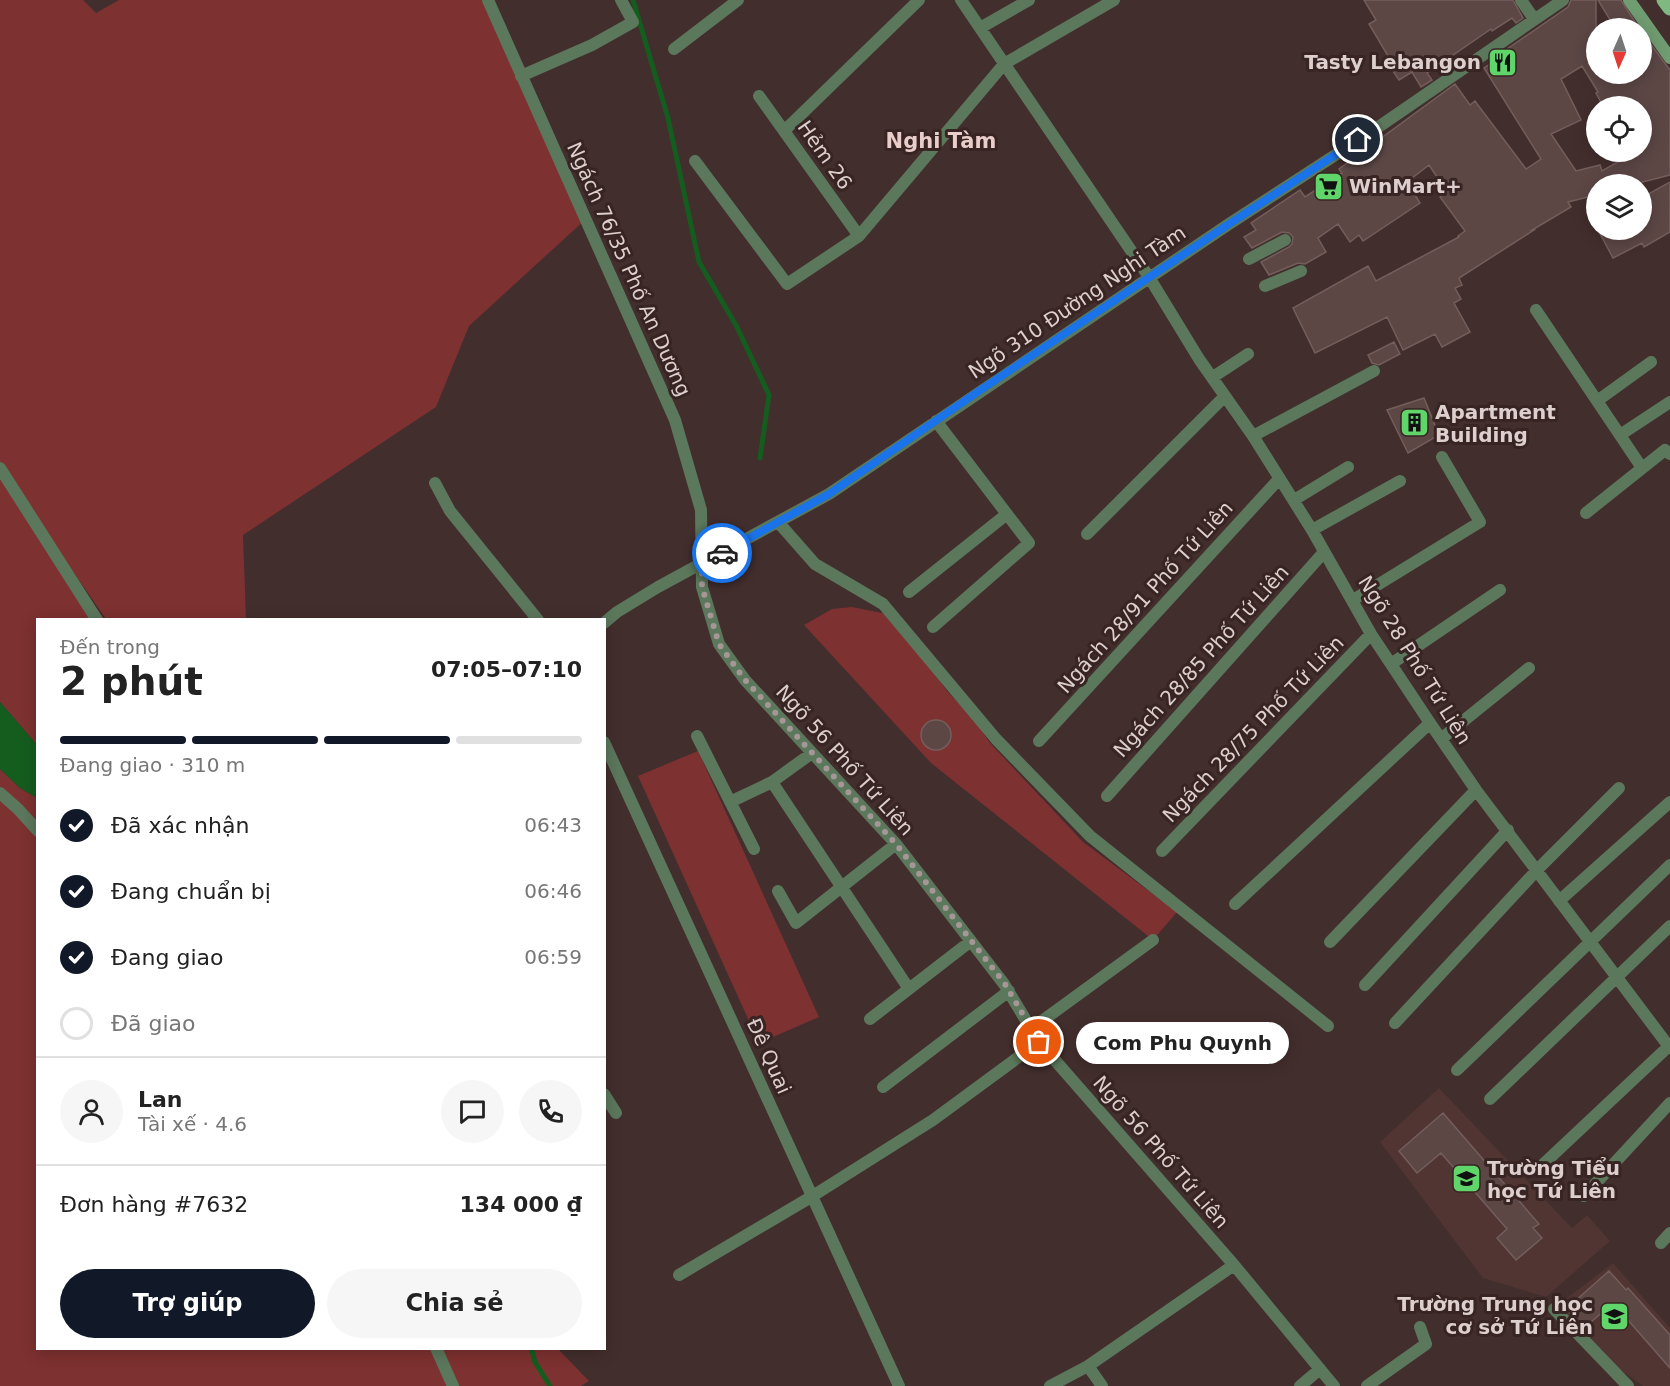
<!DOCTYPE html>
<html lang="vi">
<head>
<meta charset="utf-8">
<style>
	body { margin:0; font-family:"DejaVu Sans",sans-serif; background:#f6f6f6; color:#222; height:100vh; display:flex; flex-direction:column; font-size:22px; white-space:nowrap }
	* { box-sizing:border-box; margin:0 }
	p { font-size:20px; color:#767676 }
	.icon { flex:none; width:33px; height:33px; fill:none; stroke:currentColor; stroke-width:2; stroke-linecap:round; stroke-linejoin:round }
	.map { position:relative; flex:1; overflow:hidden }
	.sheet { position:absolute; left:36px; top:618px; width:570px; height:732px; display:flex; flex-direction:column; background:#fff; border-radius:0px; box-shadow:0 3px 15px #0003 }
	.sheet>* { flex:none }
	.needle { width:39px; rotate:183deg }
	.controls { position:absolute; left:1586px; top:18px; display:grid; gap:12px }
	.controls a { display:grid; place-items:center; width:66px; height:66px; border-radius:50%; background:#fff; box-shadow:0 3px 15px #0003; font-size:30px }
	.pin { position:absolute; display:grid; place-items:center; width:51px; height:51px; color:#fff; margin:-26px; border:3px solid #fff; border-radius:50%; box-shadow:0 2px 6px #0007 }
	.courier { position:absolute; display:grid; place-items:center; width:60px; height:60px; margin:-30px; border:4px solid #1a73e8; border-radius:50%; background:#fff; color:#222; box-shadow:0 2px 8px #0007 }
	.bubble { position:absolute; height:42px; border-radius:21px; background:#fff; box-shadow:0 3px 15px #0003; font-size:20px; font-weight:700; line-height:42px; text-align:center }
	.overview em { font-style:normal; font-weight:700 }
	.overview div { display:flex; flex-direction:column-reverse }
	.overview { display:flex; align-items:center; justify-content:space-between; height:102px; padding:0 24px }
	h1 { font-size:39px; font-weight:700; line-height:45px }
	.bar { display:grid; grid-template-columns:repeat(4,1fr); gap:9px 6px; align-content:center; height:72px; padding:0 24px }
	.bar i { height:8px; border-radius:4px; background:#e0e0e0 }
	.bar .current { background:#111827 }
	.bar p { grid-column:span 4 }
	.line { display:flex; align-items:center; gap:15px; padding:0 24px; border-top:2px solid #e0e0e0 }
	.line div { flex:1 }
	.round { display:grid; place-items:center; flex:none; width:63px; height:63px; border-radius:32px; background:#f6f6f6 }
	ol { padding:0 24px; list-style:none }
	li { display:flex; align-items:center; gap:18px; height:66px }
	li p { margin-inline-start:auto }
	li .icon { padding:6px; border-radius:50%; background:#111827; color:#fff; stroke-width:4 }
	li:last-child { color:#767676 }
	li i { width:33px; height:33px; border:3px solid #e0e0e0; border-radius:50% }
	.action { display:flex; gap:12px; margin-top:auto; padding:12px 24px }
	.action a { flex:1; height:69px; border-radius:36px; background:#111827; color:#fff; font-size:24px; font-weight:700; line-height:69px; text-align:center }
	.action a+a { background:#f6f6f6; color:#222 }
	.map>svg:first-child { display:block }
	.built { fill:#503533 }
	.green { fill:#7d3130 }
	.water { fill:#155c1f }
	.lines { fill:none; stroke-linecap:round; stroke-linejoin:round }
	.stream { stroke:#155c1f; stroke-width:5 }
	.building { fill:#5c4745; stroke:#745e5c; stroke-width:1.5; fill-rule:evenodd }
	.street { stroke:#5b775c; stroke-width:12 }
	.secondary { stroke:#709c71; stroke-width:12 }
	.primary { stroke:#7fb881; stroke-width:15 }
	.done { stroke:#a69796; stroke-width:6; stroke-dasharray:0 10.8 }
	.route { stroke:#1a73e8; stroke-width:8 }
	.labels { text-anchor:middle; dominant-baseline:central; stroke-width:6; stroke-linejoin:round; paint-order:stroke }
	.poi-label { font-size:20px; font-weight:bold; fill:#dccfce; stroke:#372423; text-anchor:start }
	.street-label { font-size:20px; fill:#dccfce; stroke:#372423 }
	.neighbourhood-label { font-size:21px; font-weight:bold; fill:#e8cdcb; stroke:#372423 }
</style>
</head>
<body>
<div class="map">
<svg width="1670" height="1386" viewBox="0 0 1670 1386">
	<rect width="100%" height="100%" fill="#422e2d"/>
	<path class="built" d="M1439,1088L1572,1228L1587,1215L1610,1241L1546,1297L1483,1278L1380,1142Z
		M1613,1263L1670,1328V1386H1643L1614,1365L1558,1305Z"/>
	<path class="green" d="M0,0H83L96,13L119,0H489L586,219L469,326L436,407L243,535L246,619H106L51,540L104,619L38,620L37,745L0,702Z
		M852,607L892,615L947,691L976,722L990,743L1083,842L1177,912L1153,940L931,763L804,625L832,609Z
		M698,751L819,1017L759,1043L638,776Z
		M0,769L20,788L37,798L38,1348L558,1349L589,1381L581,1386H0Z"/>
	<path class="water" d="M0,702L37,745V798L20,788L0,769Z"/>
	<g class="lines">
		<path class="stream" d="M633,0L668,118L699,262L737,327L769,395L760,458
			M531,1348L535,1362L550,1386"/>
	</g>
	<path class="building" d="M1364,0H1513L1523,18L1516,23L1512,18L1492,31L1491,29L1427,73L1432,80L1421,87L1412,72L1399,80L1391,68L1394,66L1369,24L1376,20Z
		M1571,0H1596V74H1641V31L1670,70V175L1635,184H1596V195L1568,202L1571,207L1532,230H1534L1459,278L1462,285L1455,288L1461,299L1454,303L1470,332L1442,347L1435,334L1403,350L1387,317L1315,353L1293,308L1368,266L1376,281L1459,237L1458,236L1465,231L1440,197L1447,192L1429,165L1407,182L1420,203L1363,241L1359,235L1350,242L1338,224L1318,238L1326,252L1305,264L1298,263L1269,275L1261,262L1289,247L1292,244L1293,237L1289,233L1282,232L1252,248L1244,237L1256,230L1251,223L1300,190L1305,197L1342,173L1339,169L1455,84L1470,105L1475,101L1526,169L1541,159L1484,68L1493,62L1492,60L1508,50L1507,49L1568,7ZM1582,66L1598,92L1596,93L1603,106H1641V152H1635L1602,171L1600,165L1576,171L1551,134L1581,120L1561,79Z
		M1598,0H1621L1639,28H1615Z
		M1670,182V232L1644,247L1642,243L1613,258L1598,230H1641V198Z
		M1394,342L1400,354L1379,365L1372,363L1368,355Z
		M1424,398L1439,435L1408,453L1387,410Z
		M921 735a15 15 0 1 1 30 0a15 15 0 1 1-30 0Z
		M1443,1113L1539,1224L1533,1228L1542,1238L1516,1260L1497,1238L1507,1229L1441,1153L1417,1173L1399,1151Z
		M1609,1271L1626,1290L1628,1288L1670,1335V1368L1613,1303L1584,1328L1566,1309Z"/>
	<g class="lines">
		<path class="street" d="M488,0L675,420L701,510L702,587L719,644L745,680L896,844L1004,984L1039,1042L1234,1265L1334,1386
			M961,0L1149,277L1199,359L1253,436L1312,530L1371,634L1430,723L1476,790L1670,1048
			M1521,0L1534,19
			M980,28L1029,0
			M674,49L738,0
			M521,76L592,45L633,22L621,0
			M759,96L859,236
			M784,131L919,0
			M695,161L787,284L859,236L1004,64L1114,0
			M1249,259L1285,240
			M1265,286L1301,271
			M1536,310L1642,468
			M1213,377L1248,354
			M1597,401L1651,362
			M1620,435L1670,402
			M1253,436L1374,371
			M0,468L97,620
			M435,483L450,511L538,620
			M1294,500L1348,467
			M1586,513L1665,450L1670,454
			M778,522L815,564L883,604L996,739L1090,836L1328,1026
			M1312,530L1400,481
			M1087,534L1225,396
			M909,592L1007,514
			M1353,600L1480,522L1442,457
			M604,623L617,612L658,587L829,494L1229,224L1377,128L1563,0
			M933,627L1029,543L936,421
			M1391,664L1500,590
			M697,736L754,849
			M1441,739L1529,668
			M1039,741L1279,479
			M604,742L899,1386
			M772,782L909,989
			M0,793L18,809L38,831
			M1107,796L1324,552
			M730,802L772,782L812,753
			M1162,851L1371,634
			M778,891L796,923L896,844
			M1559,901L1670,802
			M1235,904L1430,723
			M1330,942L1476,790
			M1365,985L1508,830
			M870,1019L971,941
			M1395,1023L1538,869L1619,788
			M1031,1029L1153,940
			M1457,1070L1670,865
			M883,1087L1009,991
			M604,1094L616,1113
			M1490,1099L1670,926
			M1537,1170L1669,1046
			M1584,1196L1670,1103
			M1661,1243L1670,1233
			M679,1275L811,1197L933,1120L1039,1042
			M1554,1309L1628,1386
			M436,1348L453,1386
			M1088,1366L1102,1386
			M1050,1386L1088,1366L1234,1265
			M1300,1386L1320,1369
			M1367,1386L1426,1344L1420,1327"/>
		<path class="secondary" d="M1629,0L1670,58"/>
		<path class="primary" d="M1664,0L1670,8"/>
	</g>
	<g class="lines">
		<path class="done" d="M722,553L702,564V587L719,644L745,680L896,844L1005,984L1039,1042"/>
		<path class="route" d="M722,553L829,494L979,391L1229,224L1358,140"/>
	</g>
	<defs>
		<symbol id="restaurant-square" viewBox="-11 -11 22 22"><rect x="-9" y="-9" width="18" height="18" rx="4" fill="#60d56a" stroke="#372423"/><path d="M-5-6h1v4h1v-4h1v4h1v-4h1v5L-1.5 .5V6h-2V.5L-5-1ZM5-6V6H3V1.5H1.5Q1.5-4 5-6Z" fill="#111"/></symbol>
		<symbol id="supermarket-square" viewBox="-11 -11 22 22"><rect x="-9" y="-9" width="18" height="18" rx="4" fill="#60d56a" stroke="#372423"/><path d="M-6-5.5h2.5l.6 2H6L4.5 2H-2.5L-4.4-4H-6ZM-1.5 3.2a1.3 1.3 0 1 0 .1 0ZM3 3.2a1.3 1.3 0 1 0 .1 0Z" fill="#111"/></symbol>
		<symbol id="building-square" viewBox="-11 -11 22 22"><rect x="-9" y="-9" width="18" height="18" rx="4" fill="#60d56a" stroke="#372423"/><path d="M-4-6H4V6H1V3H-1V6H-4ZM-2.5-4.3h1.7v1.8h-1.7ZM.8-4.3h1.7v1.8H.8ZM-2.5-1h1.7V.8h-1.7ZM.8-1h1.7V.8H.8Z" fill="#111"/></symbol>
		<symbol id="school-square" viewBox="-11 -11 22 22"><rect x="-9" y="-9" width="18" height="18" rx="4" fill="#60d56a" stroke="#372423"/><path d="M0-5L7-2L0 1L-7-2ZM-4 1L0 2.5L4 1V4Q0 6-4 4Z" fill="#111"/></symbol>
	</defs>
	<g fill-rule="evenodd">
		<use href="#restaurant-square" x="1486" y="46" width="33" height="33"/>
		<use href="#supermarket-square" x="1312" y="170" width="33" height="33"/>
		<use href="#building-square" x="1398" y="406" width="33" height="33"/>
		<use href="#school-square" x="1450" y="1162" width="33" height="33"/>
		<use href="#school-square" x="1598" y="1300" width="33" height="33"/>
	</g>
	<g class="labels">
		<g class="poi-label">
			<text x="1481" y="62" text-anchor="end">Tasty Lebangon</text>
			<text x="1349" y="186">WinMart+</text>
			<text x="1435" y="412">Apartment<tspan x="1435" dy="23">Building</tspan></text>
			<text x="1487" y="1168">Trường Tiểu<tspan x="1487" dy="23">học Tứ Liên</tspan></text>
			<text x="1593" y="1304" text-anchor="end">Trường Trung học<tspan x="1593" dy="23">cơ sở Tứ Liên</tspan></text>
		</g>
		<g class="street-label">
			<text transform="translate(825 155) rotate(55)">Hẻm 26</text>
			<text transform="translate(629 269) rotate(66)">Ngách 76/35 Phố An Dương</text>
			<text transform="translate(1077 302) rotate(-34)">Ngõ 310 Đường Nghi Tàm</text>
			<text transform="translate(1145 597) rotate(-48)">Ngách 28/91 Phố Tứ Liên</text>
			<text transform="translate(1415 660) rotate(58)">Ngõ 28 Phố Tứ Liên</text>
			<text transform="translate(1201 661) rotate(-48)">Ngách 28/85 Phố Tứ Liên</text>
			<text transform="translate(1253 729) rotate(-46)">Ngách 28/75 Phố Tứ Liên</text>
			<text transform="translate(845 760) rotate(48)">Ngõ 56 Phố Tứ Liên</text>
			<text transform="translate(769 1056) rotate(66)">Đê Quai</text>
			<text transform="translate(1161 1152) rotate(49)">Ngõ 56 Phố Tứ Liên</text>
		</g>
		<g class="neighbourhood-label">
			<text x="941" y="141">Nghi Tàm</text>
		</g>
	</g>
</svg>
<div class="controls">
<a><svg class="needle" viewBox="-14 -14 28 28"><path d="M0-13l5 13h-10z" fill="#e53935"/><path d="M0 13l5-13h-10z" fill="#767676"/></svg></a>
<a><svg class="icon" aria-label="locate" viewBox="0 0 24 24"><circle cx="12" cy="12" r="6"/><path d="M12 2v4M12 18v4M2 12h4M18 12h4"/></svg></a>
<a><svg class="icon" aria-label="layers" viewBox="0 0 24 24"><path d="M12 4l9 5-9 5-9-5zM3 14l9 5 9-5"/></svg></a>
</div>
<div class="pin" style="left:1039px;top:1042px;background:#ea580c"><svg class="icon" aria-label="bag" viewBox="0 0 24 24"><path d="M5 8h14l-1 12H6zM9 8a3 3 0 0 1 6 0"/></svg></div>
<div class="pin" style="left:1358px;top:140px;background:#1f2937"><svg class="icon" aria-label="home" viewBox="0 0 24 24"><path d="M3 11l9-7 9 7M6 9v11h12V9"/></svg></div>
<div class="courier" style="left:722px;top:553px"><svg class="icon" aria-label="car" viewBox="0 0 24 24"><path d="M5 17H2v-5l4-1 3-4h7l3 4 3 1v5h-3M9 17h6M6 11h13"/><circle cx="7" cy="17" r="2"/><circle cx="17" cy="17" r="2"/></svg></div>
<div class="bubble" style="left:1076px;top:1022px;width:213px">Com Phu Quynh</div>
<section class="sheet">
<div class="overview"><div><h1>2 phút</h1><p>Đến trong</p></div><em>07:05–07:10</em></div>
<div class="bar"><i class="current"></i><i class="current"></i><i class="current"></i><i></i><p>Đang giao · 310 m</p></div>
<ol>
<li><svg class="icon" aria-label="check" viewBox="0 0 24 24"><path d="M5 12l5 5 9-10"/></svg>Đã xác nhận<p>06:43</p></li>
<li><svg class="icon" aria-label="check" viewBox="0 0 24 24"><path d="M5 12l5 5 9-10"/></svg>Đang chuẩn bị<p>06:46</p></li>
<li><svg class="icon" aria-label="check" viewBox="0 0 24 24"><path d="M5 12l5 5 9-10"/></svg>Đang giao<p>06:59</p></li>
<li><i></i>Đã giao</li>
</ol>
<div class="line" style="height:108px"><a class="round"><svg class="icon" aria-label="person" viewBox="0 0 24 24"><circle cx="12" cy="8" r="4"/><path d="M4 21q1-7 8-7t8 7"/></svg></a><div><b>Lan</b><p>Tài xế · 4.6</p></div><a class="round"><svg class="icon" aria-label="chat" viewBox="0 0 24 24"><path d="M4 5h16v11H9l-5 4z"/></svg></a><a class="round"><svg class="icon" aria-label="phone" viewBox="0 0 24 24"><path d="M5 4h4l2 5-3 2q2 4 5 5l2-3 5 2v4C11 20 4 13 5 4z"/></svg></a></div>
<div class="line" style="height:78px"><div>Đơn hàng #7632</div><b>134 000 ₫</b></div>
<div class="action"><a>Trợ giúp</a><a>Chia sẻ</a></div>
</section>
</div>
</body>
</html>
